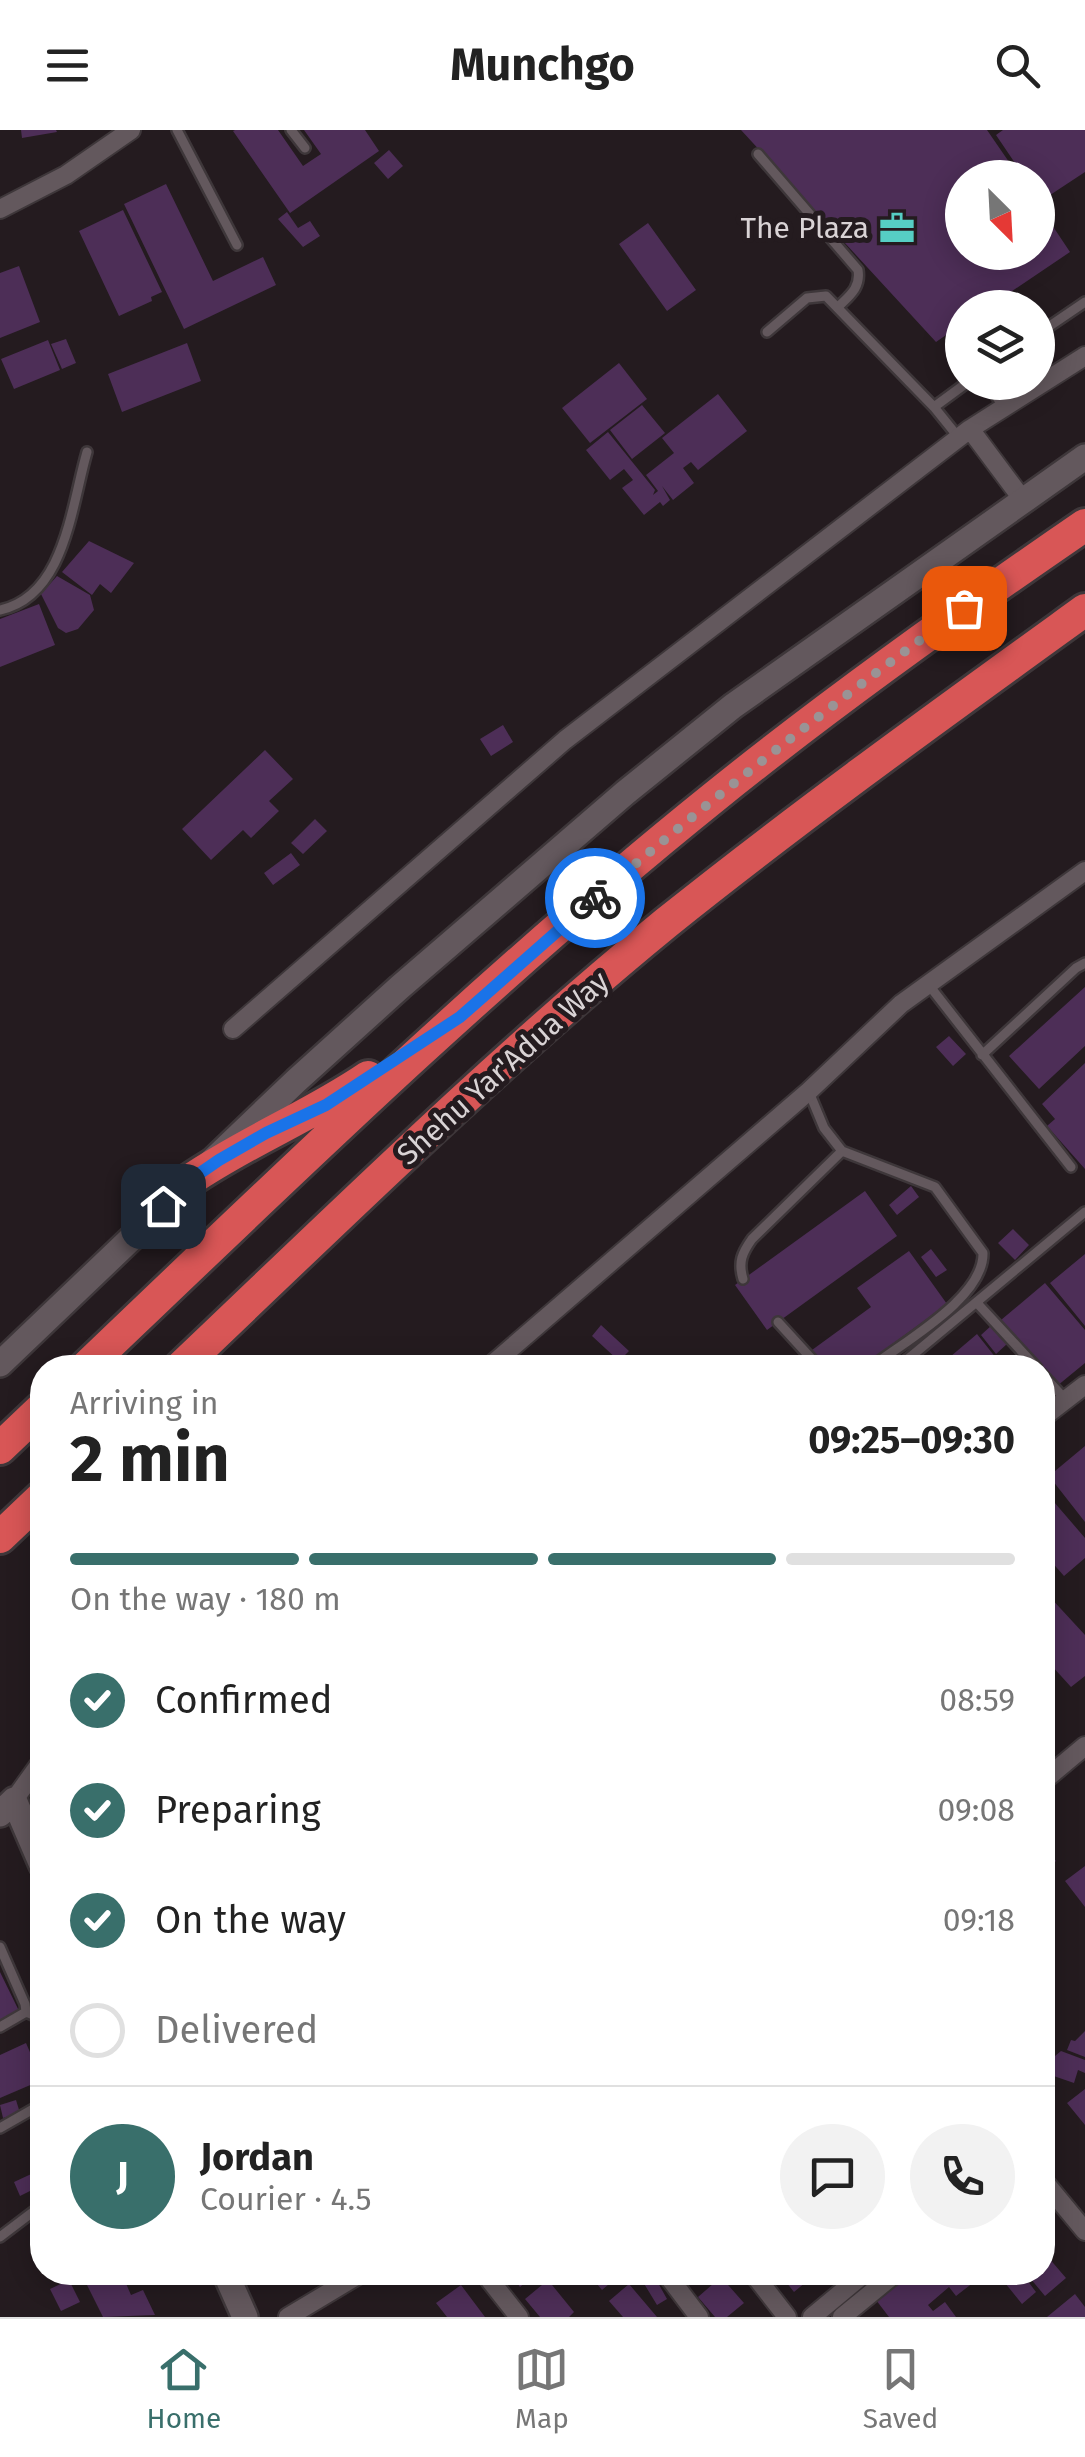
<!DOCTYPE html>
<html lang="en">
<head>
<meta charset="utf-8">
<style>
	body { margin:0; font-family:"Fira Sans",sans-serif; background:#f2f2f2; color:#222; height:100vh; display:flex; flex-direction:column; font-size:38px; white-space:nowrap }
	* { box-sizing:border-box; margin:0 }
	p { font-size:32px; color:#767676 }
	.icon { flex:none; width:55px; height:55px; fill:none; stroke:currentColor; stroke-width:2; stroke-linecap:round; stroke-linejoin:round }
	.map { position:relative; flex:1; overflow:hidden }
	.details { position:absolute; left:30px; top:1225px; width:1025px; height:930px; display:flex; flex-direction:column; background:#fff; border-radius:40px; box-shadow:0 5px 25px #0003 }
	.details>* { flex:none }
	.needle { width:65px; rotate:156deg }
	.tools { position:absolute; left:945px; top:30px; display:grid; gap:20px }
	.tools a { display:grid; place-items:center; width:110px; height:110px; border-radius:50%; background:#fff; box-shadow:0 5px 25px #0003; font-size:50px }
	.pin { position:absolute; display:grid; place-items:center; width:85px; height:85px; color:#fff; margin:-42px; border-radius:20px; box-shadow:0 5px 15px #0006 }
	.courier { position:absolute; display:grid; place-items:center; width:100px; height:100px; margin:-50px; border:8px solid #1a73e8; border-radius:50%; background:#fff; color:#222; box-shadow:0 2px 12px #0007 }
	.summary em { font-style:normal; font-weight:700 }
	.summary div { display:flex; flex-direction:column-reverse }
	.summary { display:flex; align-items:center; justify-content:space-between; height:170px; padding:0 40px }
	h1 { font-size:65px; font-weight:700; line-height:75px }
	.bar { display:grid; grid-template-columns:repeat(4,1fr); gap:15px 10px; align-content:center; height:120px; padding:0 40px }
	.bar i { height:12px; border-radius:8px; background:#e0e0e0 }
	.bar .on { background:#396f6b }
	.bar p { grid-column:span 4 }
	.line { display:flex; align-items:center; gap:25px; padding:0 40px; border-top:2px solid #e0e0e0 }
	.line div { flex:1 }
	.round { display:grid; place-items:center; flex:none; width:105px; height:105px; border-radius:52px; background:#f2f2f2 }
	ol { padding:0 40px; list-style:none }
	li { display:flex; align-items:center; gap:30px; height:110px }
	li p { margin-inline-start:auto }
	li .icon { padding:10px; border-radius:50%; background:#396f6b; color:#fff; stroke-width:4 }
	li:last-child { color:#767676 }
	li i { width:55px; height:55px; border:5px solid #e0e0e0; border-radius:50% }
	header { display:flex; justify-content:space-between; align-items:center; height:130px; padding:0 40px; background:#fff; font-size:45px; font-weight:700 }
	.dock { display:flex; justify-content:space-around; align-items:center; height:140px; border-top:2px solid #e0e0e0; background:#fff; font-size:28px; color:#767676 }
	.dock a { display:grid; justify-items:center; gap:5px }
	.dock .on { color:#396f6b }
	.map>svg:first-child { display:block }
	.building { fill:#4d2e57 }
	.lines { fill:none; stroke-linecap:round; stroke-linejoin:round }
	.lane-casing { stroke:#3e373a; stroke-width:14 }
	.street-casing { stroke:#3e373a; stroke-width:22 }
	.secondary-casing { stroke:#3e373a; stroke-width:30 }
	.highway-casing { stroke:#3e373a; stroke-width:38 }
	.lane { stroke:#63585d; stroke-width:9 }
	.street { stroke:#63585d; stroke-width:18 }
	.secondary { stroke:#63585d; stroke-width:25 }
	.highway { stroke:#d85656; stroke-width:32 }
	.done { stroke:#9a9395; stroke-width:10; stroke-dasharray:0 18 }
	.route { stroke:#1a73e8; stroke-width:12 }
	.labels { text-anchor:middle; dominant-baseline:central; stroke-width:10; stroke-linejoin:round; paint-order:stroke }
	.poi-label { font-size:30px; fill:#d9d3d5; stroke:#241b1f; text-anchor:end }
	.street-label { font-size:30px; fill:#d9d3d5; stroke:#241b1f }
</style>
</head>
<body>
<header><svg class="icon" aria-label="menu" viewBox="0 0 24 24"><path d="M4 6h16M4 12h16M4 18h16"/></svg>Munchgo<svg class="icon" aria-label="search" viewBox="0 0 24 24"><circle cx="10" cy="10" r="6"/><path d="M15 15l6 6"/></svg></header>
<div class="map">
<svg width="1085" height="2187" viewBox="0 0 1085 2187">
	<rect width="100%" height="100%" fill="#241b1f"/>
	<path class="building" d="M21,0H56L57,2L22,8Z
		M235,0H278L303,36L321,24L304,0H365L379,21L290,83L233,1Z
		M741,0H987L1020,48H962V122H1038V74L1070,122L987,178H962V194L936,212Z
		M1003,0H1085V42L1041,71L1038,66V48H1025L996,5Z
		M389,20L403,36L388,49L374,33Z
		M166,54L213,151L263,127L276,155L184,199L124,74Z
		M123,80L162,162L151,167L152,171L119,186L79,101Z
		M287,82L298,98L310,91L320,106L303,117L278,89Z
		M648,93L696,160L667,181L619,114Z
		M19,136L40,192L0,208V143Z
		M66,209L76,233L62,239L51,214Z
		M48,210L60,240L14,259L1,229Z
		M187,213L201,251L122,282L108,244Z
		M619,233L647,269L590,313L562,278Z
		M718,264L747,301L698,340L691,332L683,338L694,353L673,370L662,356L670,370L663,376L660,372L644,385L622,358L633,350L624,339L610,350L586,320L608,302L655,360L653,365L658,361L646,345L674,323L662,308Z
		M642,275L665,303L632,329L610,300Z
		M89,411L134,433L111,463L100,454L92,465L62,442Z
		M57,446L90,465L94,480L78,499L66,503L58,498L41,464Z
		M39,474L55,515L0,537V489Z
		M503,595L513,612L491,626L480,609Z
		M265,620L293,649L269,671L279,681L251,708L243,700L211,730L182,699Z
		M315,689L327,701L303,724L291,713Z
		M291,723L300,735L273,755L264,743Z
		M1085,857V916L1039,959L1009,926Z
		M949,906L966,924L953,936L936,917Z
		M1085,933V1039L1047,996L1055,989L1042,974Z
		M911,1056L919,1067L897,1085L889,1075Z
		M865,1061L897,1106L767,1200L735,1155Z
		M1013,1099L1029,1115L1015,1130L998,1113Z
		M931,1119L947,1140L936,1147L921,1127Z
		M909,1121L947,1174L860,1238H825L812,1220L871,1177L857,1158Z
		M1085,1124V1196L1050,1153Z
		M1045,1153L1085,1200V1233L1057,1256L1001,1190Z
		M601,1195L629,1221L619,1231L592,1206Z
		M992,1195L1007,1214L996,1224L981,1205Z
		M977,1204L1004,1238H937Z
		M1085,1316V1392L1049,1346Z
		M1042,1358L1085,1408V1428L1064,1446L1042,1421Z
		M1049,1466L1085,1505V1546L1071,1557L1042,1525V1472Z
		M1045,1718L1056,1731L1042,1742V1721Z
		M1085,1736V1777L1065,1751Z
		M0,1842L21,1885L0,1895Z
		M1085,1901V1927L1067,1920L1071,1910L1075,1911Z
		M26,1913L42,1950L0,1968V1925Z
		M1061,1921L1085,1930V1943L1078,1940L1074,1953L1042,1942V1928L1049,1931Z
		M1085,1959V1995L1067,1973Z
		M16,1970L20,1983L3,1988L0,1975Z
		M42,2039V2055L20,2066L14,2052Z
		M1042,2120L1066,2148L1045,2166L1025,2142H1042Z
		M113,2142H121L131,2165L143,2160L155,2185L103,2187L87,2155Z
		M509,2142H537L520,2157Z
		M587,2142H623L602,2160Z
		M647,2142H652L667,2169L657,2175L640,2147Z
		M682,2142H707L692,2155Z
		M778,2142H818L794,2162Z
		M913,2142H987L956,2166L949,2157L928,2175L933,2181L945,2172L956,2187H889L876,2170Z
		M1008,2142H1021L1036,2162L1022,2174L1001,2148Z
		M721,2147L744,2173L727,2187H715L698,2167Z
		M69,2150L80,2172L61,2181L50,2159Z
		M548,2150L574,2182L569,2187H540L525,2169Z
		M629,2154L657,2187H623L609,2171Z
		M461,2155L485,2187H447L436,2173Z
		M1075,2164L1085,2177V2187H1047Z"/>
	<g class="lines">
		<defs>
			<path id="lane" d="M177,0L237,115
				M291,0L305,18
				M758,24L858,140C861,158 849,166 838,177
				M767,202L807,168L826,166L934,277
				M1038,204L1085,172
				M986,252L1004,277
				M959,308L934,277L968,252
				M0,480C65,466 71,377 87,322
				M928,854L1071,1037
				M982,925L1076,838L1085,833
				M809,962L824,998L842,1021L935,1057L983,1123C984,1168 903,1212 870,1238
				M743,1149C738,1132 742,1123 752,1109L842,1021
				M977,1173L1037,1238
				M778,1192L820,1238
				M897,1238L1085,1082
				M1042,1244L1066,1270
				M0,1817L25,1874L26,1882L0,1897
				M26,1882L42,1889
				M0,1998L42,1974
				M0,2107L42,2075"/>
			<path id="street" d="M0,79L66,45L131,0
				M970,299L1023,370
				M233,899L565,610L970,299L1085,226
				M488,1238L809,961L901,874L1085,741
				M1042,1288L1085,1255
				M1042,1652L1085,1616
				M14,1670L42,1631
				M1042,2049L1085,2101
				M665,2142L699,2187
				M752,2142L787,2187
				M489,2149L519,2187
				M288,2187L363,2142
				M812,2187L866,2142
				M842,2187L897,2142"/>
			<path id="secondary" d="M0,1234L296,951L400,857L625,663L733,576L1085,327
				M0,1684L14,1670L42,1735
				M225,2142L245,2187"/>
			<path id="highway" d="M190,1050C247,1011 311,986 368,947
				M85,1238C289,1043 493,845 713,668C833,571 958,482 1085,395
				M180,1238C339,1087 496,932 666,793C802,684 944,582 1085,480
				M0,1318L42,1278
				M0,1407L42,1367"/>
		</defs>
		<use href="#lane" class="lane-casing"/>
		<use href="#street" class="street-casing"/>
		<use href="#secondary" class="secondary-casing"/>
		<use href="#highway" class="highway-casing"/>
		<use href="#lane" class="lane"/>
		<use href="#street" class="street"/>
		<use href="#secondary" class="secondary"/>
		<use href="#highway" class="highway"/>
	</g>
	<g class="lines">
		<path class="done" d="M595,768C715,666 837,570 964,478"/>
		<path class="route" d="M163,1076L190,1050L219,1030L266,1003L326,975L460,887L595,768"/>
	</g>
	<defs>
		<symbol id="office-bare" viewBox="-9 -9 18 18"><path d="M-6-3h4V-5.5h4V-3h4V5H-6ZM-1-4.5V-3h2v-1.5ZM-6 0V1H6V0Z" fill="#56cec4" stroke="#241b1f" stroke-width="2.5" paint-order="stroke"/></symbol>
	</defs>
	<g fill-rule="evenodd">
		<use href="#office-bare" x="872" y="73" width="50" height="50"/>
	</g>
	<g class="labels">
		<g class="poi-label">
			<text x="869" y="98">The Plaza</text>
		</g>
		<g class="street-label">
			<text transform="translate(503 938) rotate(-42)">Shehu Yar'Adua Way</text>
		</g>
	</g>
</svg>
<div class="tools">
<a><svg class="needle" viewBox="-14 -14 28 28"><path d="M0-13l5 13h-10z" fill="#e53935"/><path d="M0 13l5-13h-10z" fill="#767676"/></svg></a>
<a><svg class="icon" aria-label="layers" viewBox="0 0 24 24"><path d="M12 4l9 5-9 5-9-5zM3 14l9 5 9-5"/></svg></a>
</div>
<div class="pin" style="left:964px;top:478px;background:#ea580c"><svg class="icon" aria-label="bag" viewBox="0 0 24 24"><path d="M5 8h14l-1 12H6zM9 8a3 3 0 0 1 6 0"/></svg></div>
<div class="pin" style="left:163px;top:1076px;background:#1f2937"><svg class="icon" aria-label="home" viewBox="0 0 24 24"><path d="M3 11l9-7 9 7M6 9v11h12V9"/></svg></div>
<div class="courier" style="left:595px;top:768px"><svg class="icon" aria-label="bike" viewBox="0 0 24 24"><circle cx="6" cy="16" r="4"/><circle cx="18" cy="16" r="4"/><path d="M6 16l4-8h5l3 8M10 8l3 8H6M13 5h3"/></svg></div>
<section class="details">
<div class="summary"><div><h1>2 min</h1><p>Arriving in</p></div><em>09:25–09:30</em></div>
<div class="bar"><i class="on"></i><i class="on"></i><i class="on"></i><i></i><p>On the way · 180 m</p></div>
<ol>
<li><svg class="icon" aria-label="check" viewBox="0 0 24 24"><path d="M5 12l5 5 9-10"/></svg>Confirmed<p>08:59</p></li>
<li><svg class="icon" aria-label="check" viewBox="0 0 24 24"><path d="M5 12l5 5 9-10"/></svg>Preparing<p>09:08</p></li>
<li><svg class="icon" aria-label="check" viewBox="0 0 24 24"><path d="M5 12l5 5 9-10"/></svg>On the way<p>09:18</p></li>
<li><i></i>Delivered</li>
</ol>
<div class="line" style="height:180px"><b class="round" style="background:#396f6b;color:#fff">J</b><div><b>Jordan</b><p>Courier · 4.5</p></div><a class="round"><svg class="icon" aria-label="chat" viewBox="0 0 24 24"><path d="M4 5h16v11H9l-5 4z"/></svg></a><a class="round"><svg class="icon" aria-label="phone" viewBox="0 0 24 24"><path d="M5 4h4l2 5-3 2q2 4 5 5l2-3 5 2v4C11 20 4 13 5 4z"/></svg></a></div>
</section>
</div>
<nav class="dock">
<a class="on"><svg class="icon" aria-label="home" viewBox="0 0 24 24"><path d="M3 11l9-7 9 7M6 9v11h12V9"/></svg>Home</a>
<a><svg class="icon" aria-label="map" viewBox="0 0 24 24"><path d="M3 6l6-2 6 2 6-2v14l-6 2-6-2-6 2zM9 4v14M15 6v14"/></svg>Map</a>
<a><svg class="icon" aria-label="saved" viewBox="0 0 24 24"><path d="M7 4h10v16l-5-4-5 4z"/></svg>Saved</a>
</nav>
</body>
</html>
